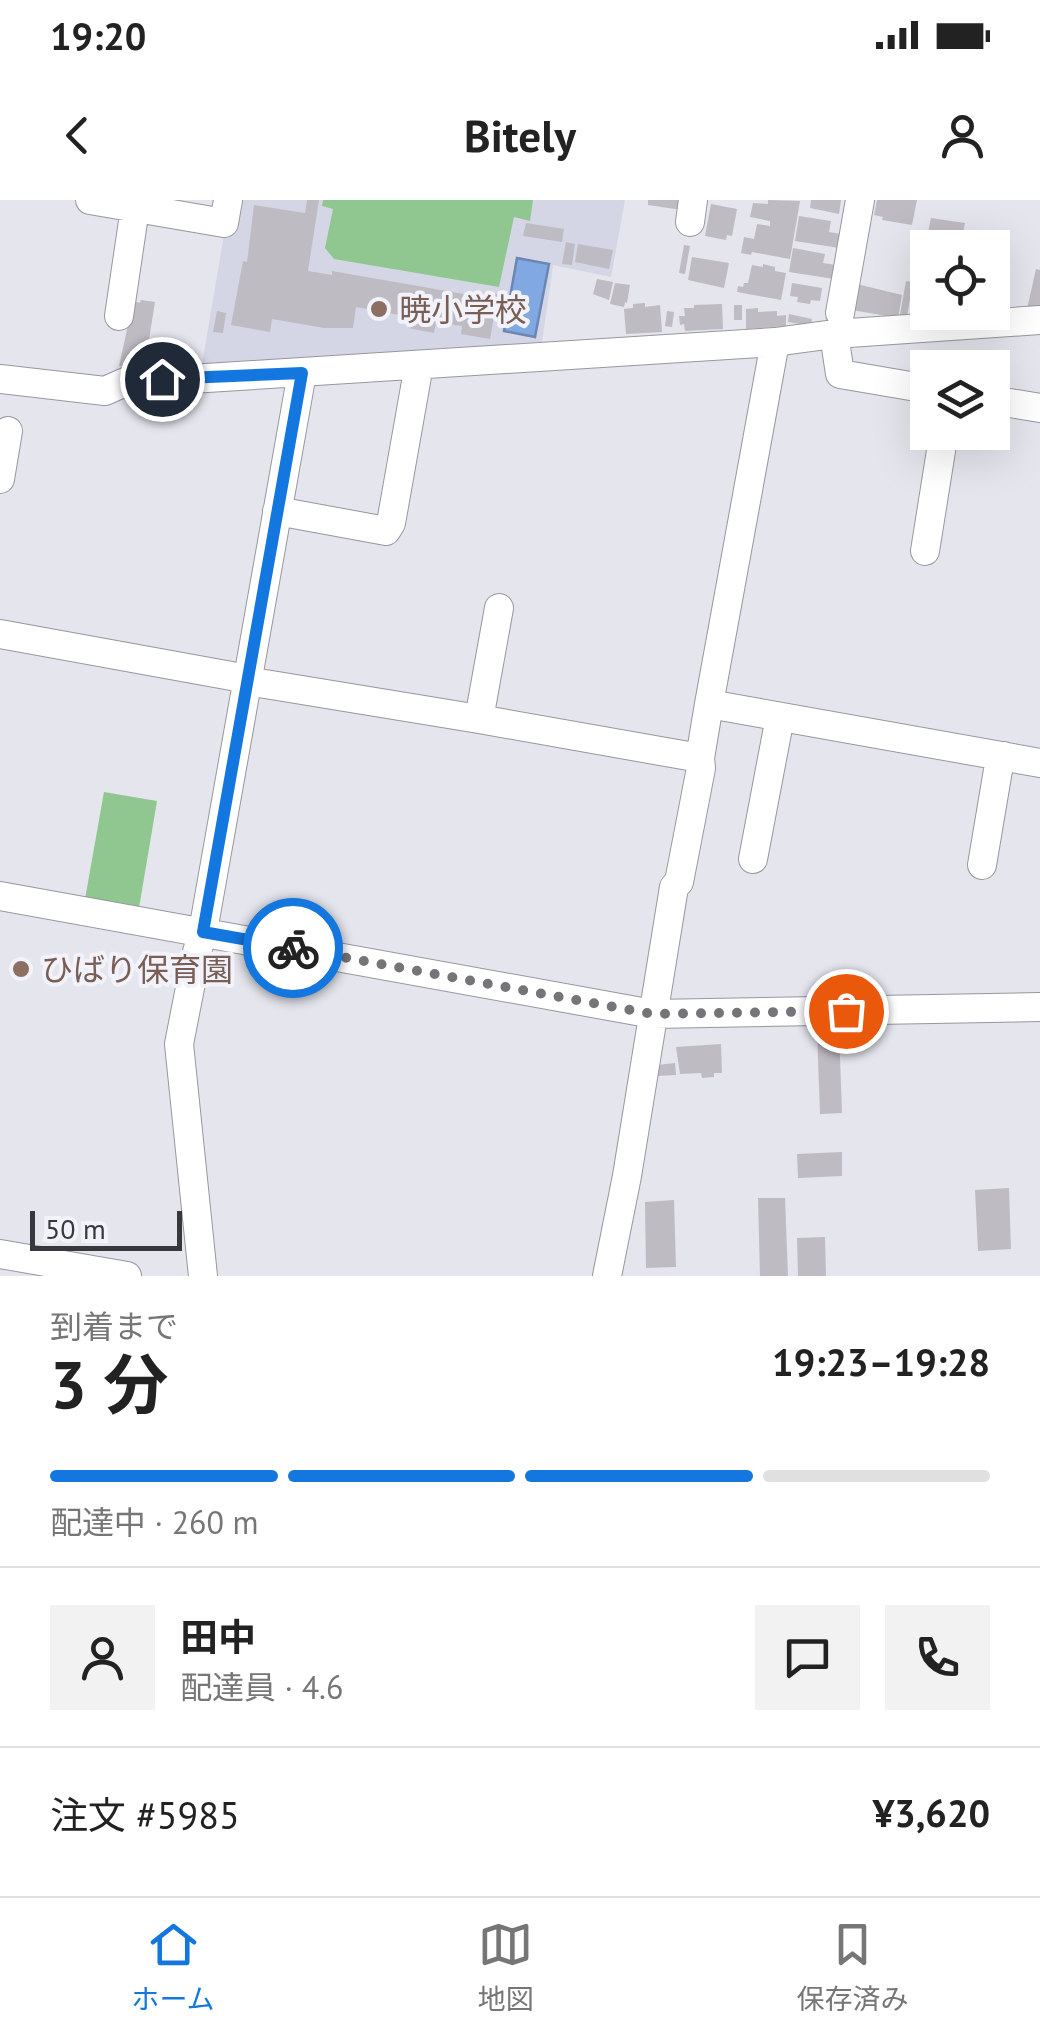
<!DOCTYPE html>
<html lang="ja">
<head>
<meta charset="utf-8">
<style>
	body { margin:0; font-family:"PT Sans","Noto Sans JP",sans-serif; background:#f2f2f2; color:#222; height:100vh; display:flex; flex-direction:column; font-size:38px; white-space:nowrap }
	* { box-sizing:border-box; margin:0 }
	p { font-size:32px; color:#767676 }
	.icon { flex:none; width:55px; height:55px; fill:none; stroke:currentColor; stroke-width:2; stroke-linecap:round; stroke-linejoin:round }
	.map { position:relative; height:1076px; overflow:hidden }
	.details { display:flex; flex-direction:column; background:#fff; flex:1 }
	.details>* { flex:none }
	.fabs { position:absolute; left:910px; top:30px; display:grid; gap:20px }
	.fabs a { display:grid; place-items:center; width:100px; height:100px; border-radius:0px; background:#fff; box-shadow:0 10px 40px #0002; font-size:50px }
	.scale { position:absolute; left:30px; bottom:25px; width:152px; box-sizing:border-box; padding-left:10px; border:5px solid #37383b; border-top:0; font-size:28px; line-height:35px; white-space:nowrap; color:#37383b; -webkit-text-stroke:8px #f2f2fa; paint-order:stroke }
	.pin { position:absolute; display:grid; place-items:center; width:85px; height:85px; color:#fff; margin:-42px; border:5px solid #fff; border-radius:50%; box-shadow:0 2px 10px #0007 }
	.courier { position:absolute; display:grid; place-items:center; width:100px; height:100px; margin:-50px; border:8px solid #1377df; border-radius:50%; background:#fff; color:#222; box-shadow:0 2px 12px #0007 }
	.summary em { font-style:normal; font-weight:700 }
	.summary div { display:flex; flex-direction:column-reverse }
	.summary { display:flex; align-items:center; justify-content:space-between; height:170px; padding:0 50px }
	h1 { font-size:65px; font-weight:700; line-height:75px }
	.bar { display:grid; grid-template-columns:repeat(4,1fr); gap:15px 10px; align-content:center; height:120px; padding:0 50px }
	.bar i { height:12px; border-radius:8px; background:#e0e0e0 }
	.bar .selected { background:#1377df }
	.bar p { grid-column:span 4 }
	.line { display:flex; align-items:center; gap:25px; padding:0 50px; border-top:2px solid #e0e0e0 }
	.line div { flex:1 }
	.round { display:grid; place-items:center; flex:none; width:105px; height:105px; border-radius:0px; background:#f2f2f2 }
	.status { display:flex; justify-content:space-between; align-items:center; height:70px; padding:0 50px; background:#fff; direction:ltr }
	.status svg { height:28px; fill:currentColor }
	header { display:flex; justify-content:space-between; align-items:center; height:130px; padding:0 50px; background:#fff; font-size:45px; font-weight:700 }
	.tab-bar { display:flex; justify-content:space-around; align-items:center; height:140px; border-top:2px solid #e0e0e0; background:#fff; font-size:28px; color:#767676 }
	.tab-bar a { display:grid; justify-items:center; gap:5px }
	.tab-bar .selected { color:#1377df }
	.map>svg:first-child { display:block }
	.built { fill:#d4d6e5 }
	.green { fill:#90c790 }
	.water { fill:#82a8e4; stroke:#6c86b1; stroke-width:2.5 }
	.building { fill:#bfbbc2 }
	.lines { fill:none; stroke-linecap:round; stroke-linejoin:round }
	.minor-casing { stroke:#97979f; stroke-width:30 }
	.minor { stroke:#fff; stroke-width:28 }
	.done { stroke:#747579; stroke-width:10; stroke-dasharray:0 18 }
	.route { stroke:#1377df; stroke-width:12 }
	.education-dot { fill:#8d6e63; stroke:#f2f2fa; stroke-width:4 }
	.labels { text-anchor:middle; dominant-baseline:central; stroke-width:8; stroke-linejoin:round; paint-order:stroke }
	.education-label { font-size:32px; fill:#785e54; stroke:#f2f2fa; text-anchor:start }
</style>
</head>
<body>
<div class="status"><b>19:20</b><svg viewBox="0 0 49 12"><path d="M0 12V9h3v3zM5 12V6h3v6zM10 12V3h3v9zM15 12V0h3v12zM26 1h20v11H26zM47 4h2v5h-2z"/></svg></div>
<header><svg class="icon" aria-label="back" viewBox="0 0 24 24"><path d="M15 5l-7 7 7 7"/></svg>Bitely<svg class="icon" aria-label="person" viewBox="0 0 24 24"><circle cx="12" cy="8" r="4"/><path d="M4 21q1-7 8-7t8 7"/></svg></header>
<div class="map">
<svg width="1040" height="1076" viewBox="0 0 1040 1076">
	<rect width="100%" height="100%" fill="#e4e5ed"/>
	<path class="built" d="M230,0H625L611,77L553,65L542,142L525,145L202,164Z"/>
	<path class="green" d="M323,0H533L530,21L514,17L499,87L334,59L325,48L333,9L322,6Z
		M104,592L157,601L139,708L85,699Z"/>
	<path class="water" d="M517,58L549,64L535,137L504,131Z"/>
	<path class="building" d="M307,0H319L308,71L332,75V71L487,98L488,93L498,94L490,139L461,134L462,126L436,122L434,133L408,128L410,117L356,107L353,128H324L272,119L270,132L231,125L243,61L247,62L254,5L305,13Z
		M648,0H684L682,10L648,5Z
		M768,0L800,1L790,59L752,52L751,55L741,53L744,37L754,39L757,24L770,26V21L750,17L753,3L768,4Z
		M811,0H841L839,14L810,8Z
		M877,0H917L912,25L882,20L883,17L874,15Z
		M711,4L737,9L732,36L727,35L726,40L705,36Z
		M799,16L831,21L829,32L841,34L839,48L795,41Z
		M931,18L965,23L960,48L926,42Z
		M526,23L564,29L562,42L523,36Z
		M566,42L575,44L572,65L562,64Z
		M578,44L613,50L609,69L575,62Z
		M684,45L690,46L685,74L679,73Z
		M793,48L825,54L823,63L836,65L834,79L789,72Z
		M692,57L729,63L724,88L688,80Z
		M763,64L775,67V71L786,73L781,100L737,92L738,86L743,87L744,83H748L752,65L763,67Z
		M1036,69L1040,70V109H1027Z
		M920,73L928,74V108L915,106Z
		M597,79L613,82L609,100L593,94Z
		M906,81L913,82L907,116L900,115Z
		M615,83L630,85L627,103L625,102L624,107L610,104Z
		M792,83L822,88L820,101L811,100L810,104L797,102L798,97L790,96Z
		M857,84L902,95L898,118L852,110Z
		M141,100L155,102L145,164L132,162L134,151H130L128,167L119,166L132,107L134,101L140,103Z
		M645,103V107L660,105L662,132L626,134L624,109L633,108V104Z
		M722,104L723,129L685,131L684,124L680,125L679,116H685L684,108H694V105Z
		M734,105H742V120H734Z
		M758,108V112L777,111V116L786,115V126L746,129V109Z
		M217,111L226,113L223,133L213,132Z
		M667,111L674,112L672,127L665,126Z
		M789,114L812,119L811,126L788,122Z
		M839,830L842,913L820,914L817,831Z
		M721,844L722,873H714V877L702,878L701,873L680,874L676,847Z
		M675,863L676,875L658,876L657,865Z
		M842,952V976L798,978L797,954Z
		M1009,988L1011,1049L978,1051L975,990Z
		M758,998H785L788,1076H760Z
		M674,1000L676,1067L646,1068L645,1002Z
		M825,1037L826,1076H798L797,1038Z"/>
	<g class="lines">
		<defs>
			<path id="minor" d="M90,0L224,23L228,0
				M690,22L693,0
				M840,113L860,0
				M119,116L135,8
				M834,134L840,174L928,189
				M0,179L105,191L132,179H191L775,142L834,134L1040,120
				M992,200L1040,208
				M0,279L8,231
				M277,311L386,331L391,323L419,165
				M925,351L944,232
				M0,434L248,479L259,483L479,519L700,558
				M709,504L1040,563
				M479,519L499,408
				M753,659L780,517
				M982,665L998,570L1004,556
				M0,696L653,814L1040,807
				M0,1054L127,1076
				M203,1076L179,844L197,752L203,731L302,173
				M607,1076L627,976L674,687L679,682L701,568L700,558L709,504L775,142"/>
		</defs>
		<use href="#minor" class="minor-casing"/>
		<use href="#minor" class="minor"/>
	</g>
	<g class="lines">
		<path class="done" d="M293,748L653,814L846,811"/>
		<path class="route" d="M162,179L302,173L203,732L293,748"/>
	</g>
	<g class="education-dot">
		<circle cx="379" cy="109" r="10"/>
		<circle cx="21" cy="769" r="10"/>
	</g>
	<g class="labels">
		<g class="education-label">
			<text x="399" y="109">暁小学校</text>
			<text x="41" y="769">ひばり保育園</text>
		</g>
	</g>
</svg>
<div class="fabs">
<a><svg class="icon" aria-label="locate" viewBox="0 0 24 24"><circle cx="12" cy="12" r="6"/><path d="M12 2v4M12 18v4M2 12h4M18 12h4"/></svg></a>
<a><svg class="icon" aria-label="layers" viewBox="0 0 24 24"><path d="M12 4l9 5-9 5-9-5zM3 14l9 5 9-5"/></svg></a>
</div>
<div class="scale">50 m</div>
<div class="pin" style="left:846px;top:811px;background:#ea580c"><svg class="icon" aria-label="bag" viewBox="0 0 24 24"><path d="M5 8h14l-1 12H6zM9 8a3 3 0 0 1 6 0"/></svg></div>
<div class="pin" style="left:162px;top:179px;background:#1f2937"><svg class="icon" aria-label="home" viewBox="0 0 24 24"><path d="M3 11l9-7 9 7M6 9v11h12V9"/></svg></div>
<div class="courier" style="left:293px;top:748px"><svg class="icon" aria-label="bike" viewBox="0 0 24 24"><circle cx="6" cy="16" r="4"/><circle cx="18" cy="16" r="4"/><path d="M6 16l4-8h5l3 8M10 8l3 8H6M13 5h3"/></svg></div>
</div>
<section class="details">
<div class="summary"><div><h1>3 分</h1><p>到着まで</p></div><em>19:23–19:28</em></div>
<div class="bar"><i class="selected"></i><i class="selected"></i><i class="selected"></i><i></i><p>配達中 · 260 m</p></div>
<div class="line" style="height:180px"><a class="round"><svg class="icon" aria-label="person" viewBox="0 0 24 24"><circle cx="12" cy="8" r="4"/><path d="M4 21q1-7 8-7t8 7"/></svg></a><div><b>田中</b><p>配達員 · 4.6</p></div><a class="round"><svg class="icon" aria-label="chat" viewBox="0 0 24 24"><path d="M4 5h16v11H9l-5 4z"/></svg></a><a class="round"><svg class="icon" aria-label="phone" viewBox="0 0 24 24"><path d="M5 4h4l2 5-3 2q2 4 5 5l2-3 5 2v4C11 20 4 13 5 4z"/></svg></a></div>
<div class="line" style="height:130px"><div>注文 #5985</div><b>¥3,620</b></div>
</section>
<nav class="tab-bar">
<a class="selected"><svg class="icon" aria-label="home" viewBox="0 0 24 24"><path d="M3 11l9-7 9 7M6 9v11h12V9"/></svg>ホーム</a>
<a><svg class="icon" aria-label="map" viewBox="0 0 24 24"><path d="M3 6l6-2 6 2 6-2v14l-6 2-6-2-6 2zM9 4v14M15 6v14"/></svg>地図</a>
<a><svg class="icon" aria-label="saved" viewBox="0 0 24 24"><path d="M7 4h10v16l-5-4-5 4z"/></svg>保存済み</a>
</nav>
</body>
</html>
